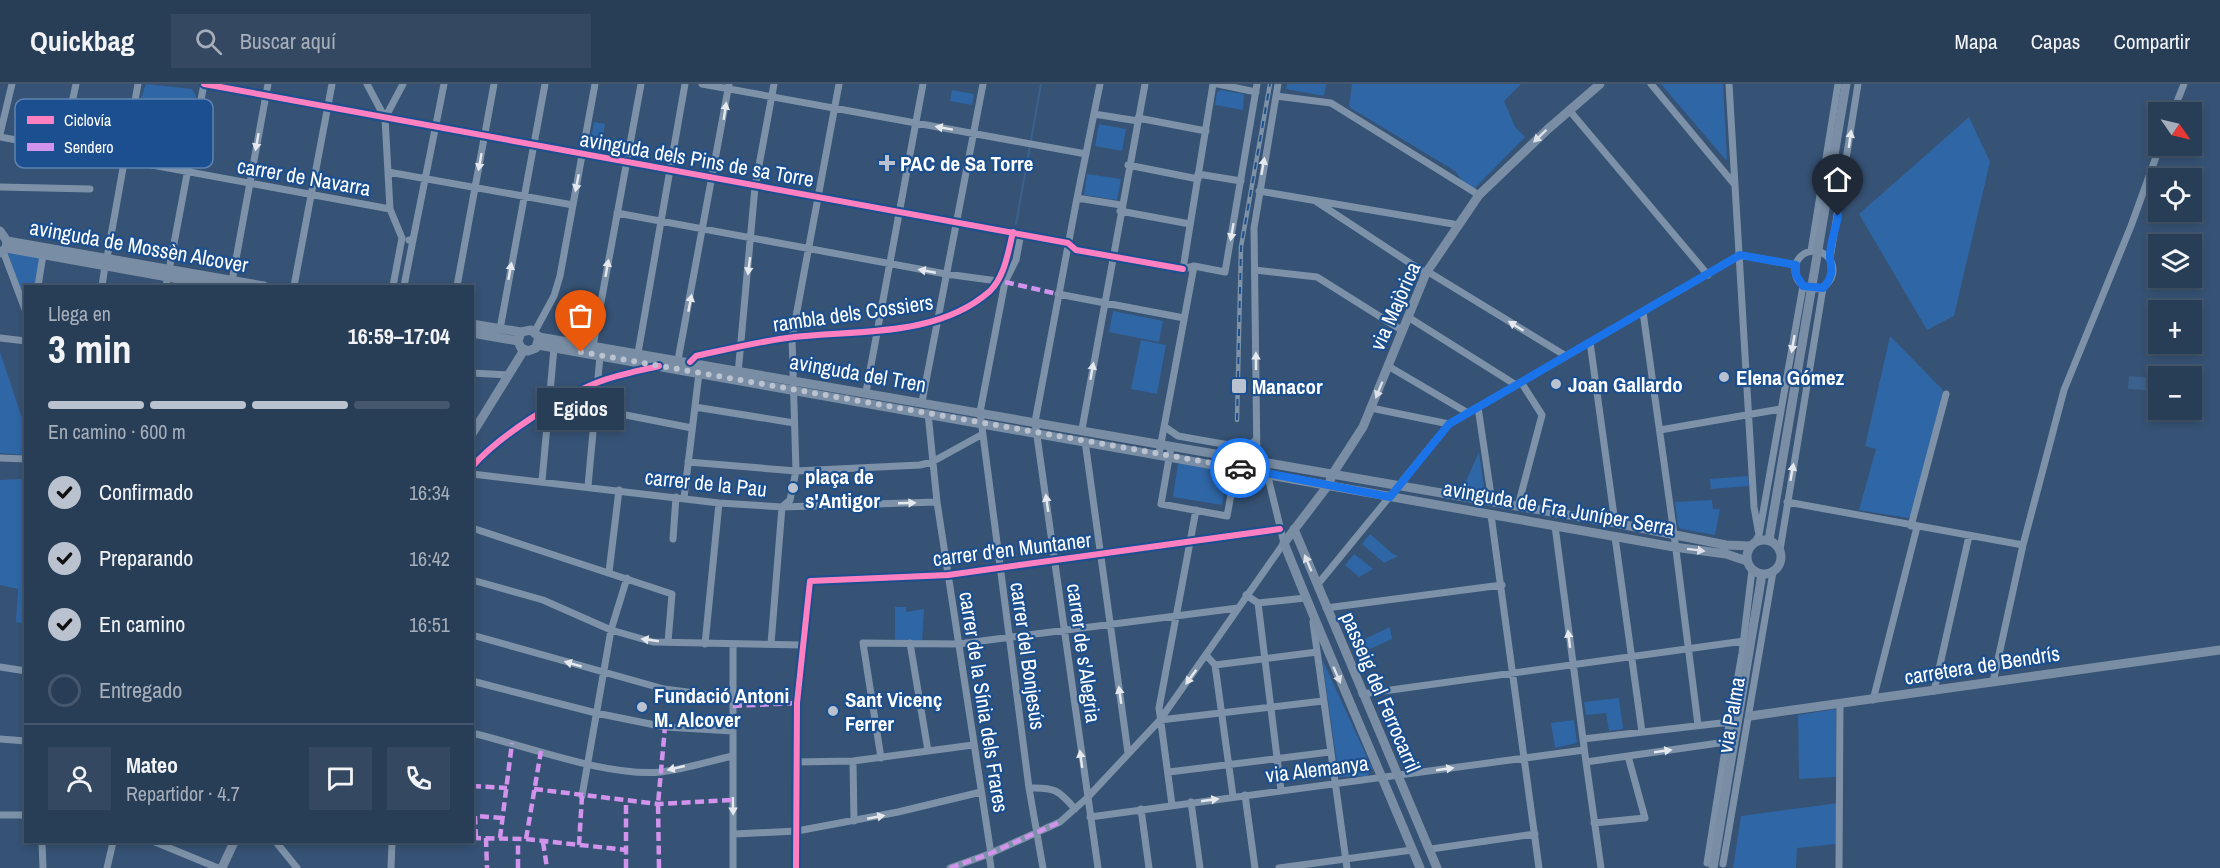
<!DOCTYPE html>
<html lang="es">
<head>
<meta charset="utf-8">
<style>
	body { margin:0; font-family:"Archivo Narrow",sans-serif; background:#344961; color:#f1f3f6; height:100vh; display:flex; flex-direction:column; font-size:22px; white-space:nowrap }
	* { box-sizing:border-box; margin:0 }
	p { font-size:20px; color:#a5aeba }
	.icon { flex:none; width:33px; height:33px; fill:none; stroke:currentColor; stroke-width:2; stroke-linecap:round; stroke-linejoin:round }
	.map { position:relative; flex:1; overflow:hidden }
	.panel { position:absolute; left:24px; top:201px; width:450px; height:558px; display:flex; flex-direction:column; background:#283e57; border-radius:0px; box-shadow:0 3px 9px #0003,0 0 0 2px #44576d }
	.panel>* { flex:none }
	.needle { width:39px; rotate:124deg }
	.fabs { position:absolute; left:2148px; top:18px; display:grid; gap:12px }
	.fabs a { display:grid; place-items:center; width:54px; height:54px; border-radius:0px; background:#283e57; box-shadow:0 3px 9px #0003,0 0 0 2px #44576d; font-size:30px }
	.pin { position:absolute; display:grid; place-items:center; width:51px; height:51px; color:#fff; margin:-62px -26px; border-radius:50% 50% 50% 0; rotate:-45deg; box-shadow:0 0 6px #0007 }
	.pin .icon { rotate:45deg }
	.courier { position:absolute; display:grid; place-items:center; width:60px; height:60px; margin:-30px; border:4px solid #1a73e8; border-radius:50%; background:#fff; color:#222; box-shadow:0 2px 8px #0007 }
	.bubble { position:absolute; height:42px; border-radius:0px; background:#283e57; box-shadow:0 3px 9px #0003,0 0 0 2px #44576d; font-size:20px; font-weight:800; line-height:42px; text-align:center }
	.head em { font-style:normal; font-weight:800 }
	.head div { display:flex; flex-direction:column-reverse }
	.head { display:flex; align-items:center; justify-content:space-between; height:102px; padding:0 24px }
	h1 { font-size:39px; font-weight:800; line-height:45px }
	.bar { display:grid; grid-template-columns:repeat(4,1fr); gap:9px 6px; align-content:center; height:72px; padding:0 24px }
	.bar i { height:8px; border-radius:4px; background:#44576d }
	.bar .on { background:#b9c2ce }
	.bar p { grid-column:span 4 }
	.line { display:flex; align-items:center; gap:15px; padding:0 24px; border-top:2px solid #44576d }
	.line div { flex:1 }
	.round { display:grid; place-items:center; flex:none; width:63px; height:63px; border-radius:0px; background:#344961 }
	ol { padding:0 24px; list-style:none }
	li { display:flex; align-items:center; gap:18px; height:66px }
	li p { margin-inline-start:auto }
	li .icon { padding:6px; border-radius:50%; background:#b9c2ce; color:#111; stroke-width:4 }
	li:last-child { color:#a5aeba }
	li i { width:33px; height:33px; border:3px solid #44576d; border-radius:50% }
	header { display:flex; align-items:center; gap:36px; box-sizing:border-box; height:84px; padding:0 30px; background:#283e57; border-bottom:2px solid #44576d }
	header strong { font-size:28px }
	nav { display:flex; gap:33px; margin-inline-start:auto; font-size:21px }
	.search { width:420px; height:54px; background:#344961; display:flex; align-items:center; gap:15px; box-sizing:border-box; padding:0 21px; border-radius:0px; color:#a5aeba; font-size:22px }
	.map>svg:first-child { display:block }
	.green { fill:#2f66a5 }
	.water { fill:#3b618d }
	.lines { fill:none; stroke-linecap:round; stroke-linejoin:round }
	.stream { stroke:#3b618d; stroke-width:2 }
	.street { stroke:#7d92a8; stroke-width:7 }
	.secondary { stroke:#798da4; stroke-width:9 }
	.rail-casing { stroke:#7e92a7; stroke-width:4.5 }
	.rail { stroke:#1b4f8f; stroke-width:2; stroke-dasharray:7; stroke-linecap:butt }
	.quiet { stroke:#d193ec; stroke-width:4.5; stroke-dasharray:9 4.5; stroke-linecap:butt }
	.cycleway-casing { stroke:#1b4f8f; stroke-width:10 }
	.cycleway { stroke:#ff80c0; stroke-width:6 }
	.oneway { fill:#e5e9ee }
	.oneway2 { fill:#dee2e8 }
	.done { stroke:#b9c2ce; stroke-width:6; stroke-dasharray:0 10.8 }
	.route { stroke:#1a73e8; stroke-width:8 }
	.poi-dot { fill:#b9c2ce; stroke:#1b4f8f; stroke-width:2 }
	.labels { text-anchor:middle; dominant-baseline:central; stroke-width:4.5; stroke-linejoin:round; paint-order:stroke }
	.street-label { font-size:21px; fill:#fff; stroke:#1b4f8f }
	.poi-label { font-size:21px; font-weight:bold; fill:#fff; stroke:#1b4f8f; text-anchor:start }
	.key { fill:#1b4f8f; stroke:#5f84b1; stroke-width:1.5 }
	.key-label { font-size:16px; fill:#fff }
</style>
</head>
<body>
<header>
<strong>Quickbag</strong>
<div class="search"><svg class="icon" aria-label="search" viewBox="0 0 24 24"><circle cx="10" cy="10" r="6"/><path d="M15 15l6 6"/></svg>Buscar aquí</div>
<nav><a>Mapa</a><a>Capas</a><a>Compartir</a></nav>
</header>
<div class="map">
<svg width="2220" height="784" viewBox="0 0 2220 784">
	<rect width="100%" height="100%" fill="#365274"/>
	<path class="green" d="M146,0L192,5L196,12L194,24L141,14Z
		M1287,0H1326L1324,12L1286,5Z
		M1352,0H1521L1504,17L1515,43L1525,53L1474,105L1464,99L1455,87L1349,23Z
		M1661,0H1723L1727,76L1725,75Z
		M952,6L974,10L972,21L950,17Z
		M1221,6L1244,10L1243,26L1215,21L1217,8Z
		M1969,33L1990,78L1954,232L1927,246L1859,130Z
		M594,38L605,40L601,64L590,62Z
		M1099,40L1126,45L1122,67L1095,62Z
		M1087,90L1121,95L1117,116L1084,111Z
		M6,164L43,171L38,202H26L25,222Z
		M1113,227L1163,237L1159,258L1109,248Z
		M1890,252L1943,306L1912,432L1908,434L1859,426L1876,365L1865,362Z
		M1141,256L1166,261L1157,310L1131,305Z
		M0,268L22,334H25V371L0,369Z
		M1479,368L1485,410L1462,406Z
		M1178,379L1228,388L1222,421L1173,413Z
		M1748,392L1749,402L1711,405L1710,395Z
		M21,395L25,397L22,444L26,445L25,540L16,538L18,505L0,501V396Z
		M1712,416L1713,425H1720L1715,451L1681,445L1678,442L1675,418Z
		M1370,450L1393,470L1398,472L1384,479L1362,460Z
		M1354,470L1372,484L1373,485L1359,493L1345,481Z
		M895,523H906V528L924,525L922,559H895Z
		M1390,543L1392,555L1357,571L1352,561Z
		M1322,575L1372,684L1367,692L1339,693Z
		M1619,614L1623,645L1609,647L1606,629L1586,631L1584,618Z
		M1836,625V693L1799,695L1798,631Z
		M1574,636L1577,659L1555,664L1551,639Z
		M1838,719L1836,760L1797,764L1796,784H1733L1741,732Z"/>
	<path class="water" d="M2129,292L2158,294V307L2128,305Z"/>
	<g class="lines">
		<path class="stream" d="M1016,140L1041,0"/>
		<path class="street" d="M204,0L1068,159L1076,166L1183,185
			M367,0L385,34L390,125L402,154
			M702,0L1086,70
			M1100,0L1077,114L1121,121
			M1213,0L1183,185L1194,182L1225,188L1257,0
			M1218,0L1256,8
			M1651,0L1735,101
			M1729,0L1754,423L1759,451
			M1276,12L1331,19L1479,111
			M1569,26L1708,191
			M2173,28L2184,0
			M1094,30L1138,37
			M385,34L403,0
			M1138,34L1206,47
			M0,50L12,0
			M0,53L390,125
			M62,66L76,0
			M1128,81L1198,95
			M388,88L573,121
			M1198,90L1241,97
			M0,103L90,105
			M1259,107L1459,141
			M1077,114L1035,338L1098,784
			M1317,118L1422,187L1430,189L1566,272
			M1120,127L1190,140
			M617,129L946,190L1005,198
			M1021,149L1016,176L1005,198L980,328L1029,704L1043,784
			M413,156L444,0
			M3,167L26,228
			M1811,167L1838,0
			M1795 186a19 19 0 1 1 38 0a19 19 0 1 1-38 0Z
			M107,174L138,0
			M1830,175L1858,0
			M1255,186L1317,193L1403,247
			M232,197L268,0
			M38,202L43,171
			M102,202L105,182
			M166,202L204,0
			M294,202L332,0
			M393,202L402,154
			M404,202L413,156H409
			M457,202L494,0
			M1058,210L1184,234
			M1643,228L1674,450L1698,641
			M1408,233L1516,301
			M500,245L545,0
			M535,247L554,212L560,192L595,0
			M0,254L26,257
			M1590,258L1615,439
			M593,262L641,0
			M638,269L685,0
			M678,276L729,0
			M1388,282L1468,329
			M472,289L509,291
			M738,290L755,103L774,0
			M866,308L923,0
			M922,318L983,0
			M695,323L794,339
			M1478,323L1492,418
			M1371,324L1449,340
			M595,325L692,344
			M928,329L937,418L991,770
			M1165,343L1178,352L1240,363L1250,361L1256,356
			M1082,345L1145,0
			M1660,346L1781,325
			M1085,357L1128,669
			M1171,363L1161,420L1227,432L1236,384L1257,377L1254,144L1278,0
			M1159,370L1194,182
			M0,374L26,375
			M688,378L796,387L920,381L932,378L981,351
			M472,390L719,419L782,423L937,418
			M542,397L554,264
			M588,402L600,272
			M684,414L699,289
			M1787,418L2023,461L1993,598
			M1518,422L1542,331L1521,298
			M1491,431L1539,784
			M1555,442L1586,678L1726,658
			M1911,442L1946,310
			M472,444L672,510L668,558
			M1615,453L1642,648
			M673,455L676,413
			M1754,459L1759,451L1803,202
			M2023,461L2064,306L2131,142L2160,62
			M1780,466L1823,204
			M609,488L619,406
			M472,496L543,516L611,546L653,558L803,561
			M1318,500L1449,340L1740,171L1796,181
			M1246,511L1258,519L1306,514
			M1258,519L1281,706
			M1326,524L1502,501
			M1313,538L1347,784
			M472,551L664,605L733,614
			M910,559L928,667
			M705,560L719,419
			M733,560V784
			M771,560L782,423L790,416L796,387L792,254L839,0
			M1207,572L1215,581L1233,712
			M1215,581L1317,568
			M0,583L26,587
			M472,597L596,629L665,643L733,647
			M1934,607L1969,452
			M1362,610L1744,557
			M1873,616L1917,443
			M1732,626L1742,569L1752,486
			M1160,636L1323,617
			M472,649C527,662 607,693 661,688C685,685 710,677 733,672
			M0,655L26,657
			M1583,655L1730,638
			M881,674L863,559L958,560L1238,524
			M853,677L854,737
			M796,678L853,677L973,661
			M1586,678L1601,784
			M1169,688L1330,668
			M1029,704C1054,703 1059,706 1075,725
			M1245,711L1255,784
			M582,712L611,546L627,494
			M1191,718L1200,784
			M1172,721L1159,624L1196,426
			M1141,725L1149,784
			M0,731H26
			M1090,733L1584,666
			M1594,739L1645,734L1628,672
			M734,750L797,747L898,728L981,708
			M42,758L43,784
			M155,758L218,784
			M276,758L297,784
			M1431,765L1535,750
			M989,770L991,784
			M1707,779L1731,628L1740,616
			M1723,780L1773,488
			M107,784L113,758
			M391,784L392,758
			M796,784L797,619L810,497L948,491L1280,445
			M950,784L989,770L1060,738L1087,714L1160,636L1284,459L1267,389V379
			M1279,784L1412,766
			M1839,784L1840,620"/>
		<path class="secondary" d="M0,147L7,157L6,164L0,169
			M7,157L264,202
			M6,164L218,202
			M472,240L521,248L531,246L539,253L536,264L528,267L521,264L518,257L521,248
			M472,249L518,257
			M539,253L1615,439L1726,461L1751,462
			M538,261L1674,463L1726,470L1747,477
			M472,350L524,266
			M1294,445L1437,784
			M1747 473a17 17 0 1 1 34 0a17 17 0 1 1-34 0Z
			M1769,456L1846,0
			M1750,632L2220,566
			M222,784L234,758
			M1420,784C1375,675 1327,568 1284,459L1329,400L1332,391L1363,343L1426,189L1479,111L1548,45L1600,0
			M1713,784L1762,490"/>
		<defs>
			<path id="rail" d="M1237,336L1241,163L1270,0"/>
		</defs>
		<use href="#rail" class="rail-casing"/>
		<use href="#rail" class="rail"/>
		<path class="quiet" d="M1005,198L1058,210
			M733,622L797,619
			M472,702L507,704
			M534,705L658,720L733,716
			M472,754L526,755L626,766
			M476,754L475,732L503,734
			M486,754L487,784
			M500,754L512,659
			M526,755L541,667
			M543,758L547,784
			M579,761L582,712
			M518,784V754
			M626,784V718
			M659,784L658,720L665,643
			M950,784L989,770L1060,738"/>
		<defs>
			<path id="cycleway" d="M204,0L1068,159L1076,166L1183,185
				M690,278L696,272C728,265 761,257 794,253C859,246 938,253 990,207C1005,192 1008,168 1013,148
				M472,383C497,353 559,314 596,299C615,291 638,287 659,282
				M796,784L797,619L810,497L948,491L1280,445"/>
		</defs>
		<use href="#cycleway" class="cycleway-casing"/>
		<use href="#cycleway" class="cycleway"/>
	</g>
	<defs><path id="oneway-solid" d="M-6-.8H1V-3.2L6.5 0L1 3.2V.8H-6Z" transform="scale(1.5)"/></defs>
	<g class="oneway">
		<use href="#oneway-solid" transform="translate(725 27) rotate(-81)"/>
		<use href="#oneway-solid" transform="translate(944 44) rotate(-170)"/>
		<use href="#oneway-solid" transform="translate(1850 55) rotate(-82)"/>
		<use href="#oneway-solid" transform="translate(257 58) rotate(100)"/>
		<use href="#oneway-solid" transform="translate(480 78) rotate(100)"/>
		<use href="#oneway-solid" transform="translate(1263 82) rotate(-80)"/>
		<use href="#oneway-solid" transform="translate(577 99) rotate(101)"/>
		<use href="#oneway-solid" transform="translate(1232 148) rotate(100)"/>
		<use href="#oneway-solid" transform="translate(749 182) rotate(97)"/>
		<use href="#oneway-solid" transform="translate(607 184) rotate(-80)"/>
		<use href="#oneway-solid" transform="translate(510 187) rotate(-80)"/>
		<use href="#oneway-solid" transform="translate(927 187) rotate(-169)"/>
		<use href="#oneway-solid" transform="translate(690 219) rotate(-79)"/>
		<use href="#oneway-solid" transform="translate(1516 242) rotate(-148)"/>
		<use href="#oneway-solid" transform="translate(1793 260) rotate(100)"/>
		<use href="#oneway-solid" transform="translate(1256 277) rotate(-90)"/>
		<use href="#oneway-solid" transform="translate(1092 287) rotate(-80)"/>
		<use href="#oneway-solid" transform="translate(1792 388) rotate(-80)"/>
		<use href="#oneway-solid" transform="translate(907 419) rotate(-2)"/>
		<use href="#oneway-solid" transform="translate(1047 419) rotate(-98)"/>
		<use href="#oneway-solid" transform="translate(1569 555) rotate(-97)"/>
		<use href="#oneway-solid" transform="translate(650 556) rotate(-172)"/>
		<use href="#oneway-solid" transform="translate(573 580) rotate(-164)"/>
		<use href="#oneway-solid" transform="translate(1191 593) rotate(126)"/>
		<use href="#oneway-solid" transform="translate(1120 611) rotate(-98)"/>
		<use href="#oneway-solid" transform="translate(1663 667) rotate(-8)"/>
		<use href="#oneway-solid" transform="translate(1081 675) rotate(-98)"/>
		<use href="#oneway-solid" transform="translate(676 684) rotate(167)"/>
		<use href="#oneway-solid" transform="translate(1445 685) rotate(-8)"/>
		<use href="#oneway-solid" transform="translate(1210 716) rotate(-8)"/>
		<use href="#oneway-solid" transform="translate(733 722) rotate(89)"/>
		<use href="#oneway-solid" transform="translate(876 733) rotate(-11)"/>
	</g>
	<g class="oneway2">
		<use href="#oneway-solid" transform="translate(1540 52) rotate(136)"/>
		<use href="#oneway-solid" transform="translate(1379 306) rotate(112)"/>
		<use href="#oneway-solid" transform="translate(1696 466) rotate(7)"/>
		<use href="#oneway-solid" transform="translate(1308 479) rotate(-113)"/>
		<use href="#oneway-solid" transform="translate(1337 591) rotate(66)"/>
	</g>
	<g class="lines">
		<path class="done" d="M581,268L1240,384"/>
		<path class="route" d="M1240,384L1390,413L1449,340L1740,171L1796,181V191L1803,202L1823,204C1833,193 1832,187 1830,174C1829,162 1836,144 1838,132"/>
	</g>
	<g class="poi-dot">
		<path d="M884 70h6v6h6v6h-6v6h-6v-6h-6v-6h6z"/>
		<circle cx="1724" cy="293" r="6"/>
		<circle cx="1556" cy="300" r="6"/>
		<rect x="1231" y="294" width="16" height="16" rx="3"/>
		<circle cx="793" cy="404" r="6"/>
		<circle cx="642" cy="623" r="6"/>
		<circle cx="833" cy="627" r="6"/>
	</g>
	<g class="labels">
		<g class="street-label">
			<text transform="translate(697 75) rotate(10)">avinguda dels Pins de sa Torre</text>
			<text transform="translate(304 93) rotate(10)">carrer de Navarra</text>
			<text transform="translate(139 162) rotate(10)">avinguda de Mossèn Alcover</text>
			<text transform="translate(1395 222) rotate(-66)">via Majòrica</text>
			<text transform="translate(853 229) rotate(-8)">rambla dels Cossiers</text>
			<text transform="translate(858 289) rotate(10)">avinguda del Tren</text>
			<text transform="translate(706 399) rotate(6)">carrer de la Pau</text>
			<text transform="translate(1559 424) rotate(10)">avinguda de Fra Juníper Serra</text>
			<text transform="translate(1012 465) rotate(-7)">carrer d'en Muntaner</text>
			<text transform="translate(1084 569) rotate(82)">carrer de s'Alegria</text>
			<text transform="translate(1028 572) rotate(82)">carrer del Bonjesús</text>
			<text transform="translate(1982 581) rotate(-9)">carretera de Bendrís</text>
			<text transform="translate(1381 608) rotate(67)">passeig del Ferrocarril</text>
			<text transform="translate(984 618) rotate(81)">carrer de la Sínia dels Frares</text>
			<text transform="translate(1731 631) rotate(-80)">via Palma</text>
			<text transform="translate(1317 685) rotate(-7)">via Alemanya</text>
		</g>
		<g class="poi-label">
			<text x="900" y="79">PAC de Sa Torre</text>
			<text x="1736" y="293">Elena Gómez</text>
			<text x="1568" y="300">Joan Gallardo</text>
			<text x="1252" y="302">Manacor</text>
			<text x="805" y="392">plaça de<tspan x="805" dy="24">s'Antigor</tspan></text>
			<text x="654" y="611">Fundació Antoni<tspan x="654" dy="24">M. Alcover</tspan></text>
			<text x="845" y="615">Sant Vicenç<tspan x="845" dy="24">Ferrer</tspan></text>
		</g>
	</g>
	<rect x="15" y="15" width="198" height="69" rx="9" class="key"/>
	<rect x="27" y="32" width="27" height="8" fill="#ff80c0"/>
	<rect x="27" y="59" width="27" height="8" fill="#d193ec"/>
	<g class="key-label">
		<text x="64" y="42">Ciclovía</text>
		<text x="64" y="69">Sendero</text>
	</g>
</svg>
<div class="fabs">
<a><svg class="needle" viewBox="-14 -14 28 28"><path d="M0-13l5 13h-10z" fill="#e53935"/><path d="M0 13l5-13h-10z" fill="#a5aeba"/></svg></a>
<a><svg class="icon" aria-label="locate" viewBox="0 0 24 24"><circle cx="12" cy="12" r="6"/><path d="M12 2v4M12 18v4M2 12h4M18 12h4"/></svg></a>
<a><svg class="icon" aria-label="layers" viewBox="0 0 24 24"><path d="M12 4l9 5-9 5-9-5zM3 14l9 5 9-5"/></svg></a>
<a>+</a>
<a>−</a>
</div>
<div class="pin" style="left:581px;top:268px;background:#ea580c"><svg class="icon" aria-label="bag" viewBox="0 0 24 24"><path d="M5 8h14l-1 12H6zM9 8a3 3 0 0 1 6 0"/></svg></div>
<div class="pin" style="left:1838px;top:132px;background:#1f2937"><svg class="icon" aria-label="home" viewBox="0 0 24 24"><path d="M3 11l9-7 9 7M6 9v11h12V9"/></svg></div>
<div class="courier" style="left:1240px;top:384px"><svg class="icon" aria-label="car" viewBox="0 0 24 24"><path d="M5 17H2v-5l4-1 3-4h7l3 4 3 1v5h-3M9 17h6M6 11h13"/><circle cx="7" cy="17" r="2"/><circle cx="17" cy="17" r="2"/></svg></div>
<div class="bubble" style="left:537px;top:304px;width:87px">Egidos</div>
<section class="panel">
<div class="head"><div><h1>3 min</h1><p>Llega en</p></div><em>16:59–17:04</em></div>
<div class="bar"><i class="on"></i><i class="on"></i><i class="on"></i><i></i><p>En camino · 600 m</p></div>
<ol>
<li><svg class="icon" aria-label="check" viewBox="0 0 24 24"><path d="M5 12l5 5 9-10"/></svg>Confirmado<p>16:34</p></li>
<li><svg class="icon" aria-label="check" viewBox="0 0 24 24"><path d="M5 12l5 5 9-10"/></svg>Preparando<p>16:42</p></li>
<li><svg class="icon" aria-label="check" viewBox="0 0 24 24"><path d="M5 12l5 5 9-10"/></svg>En camino<p>16:51</p></li>
<li><i></i>Entregado</li>
</ol>
<div class="line" style="height:108px"><a class="round"><svg class="icon" aria-label="person" viewBox="0 0 24 24"><circle cx="12" cy="8" r="4"/><path d="M4 21q1-7 8-7t8 7"/></svg></a><div><b>Mateo</b><p>Repartidor · 4.7</p></div><a class="round"><svg class="icon" aria-label="chat" viewBox="0 0 24 24"><path d="M4 5h16v11H9l-5 4z"/></svg></a><a class="round"><svg class="icon" aria-label="phone" viewBox="0 0 24 24"><path d="M5 4h4l2 5-3 2q2 4 5 5l2-3 5 2v4C11 20 4 13 5 4z"/></svg></a></div>
</section>
</div>
</body>
</html>
